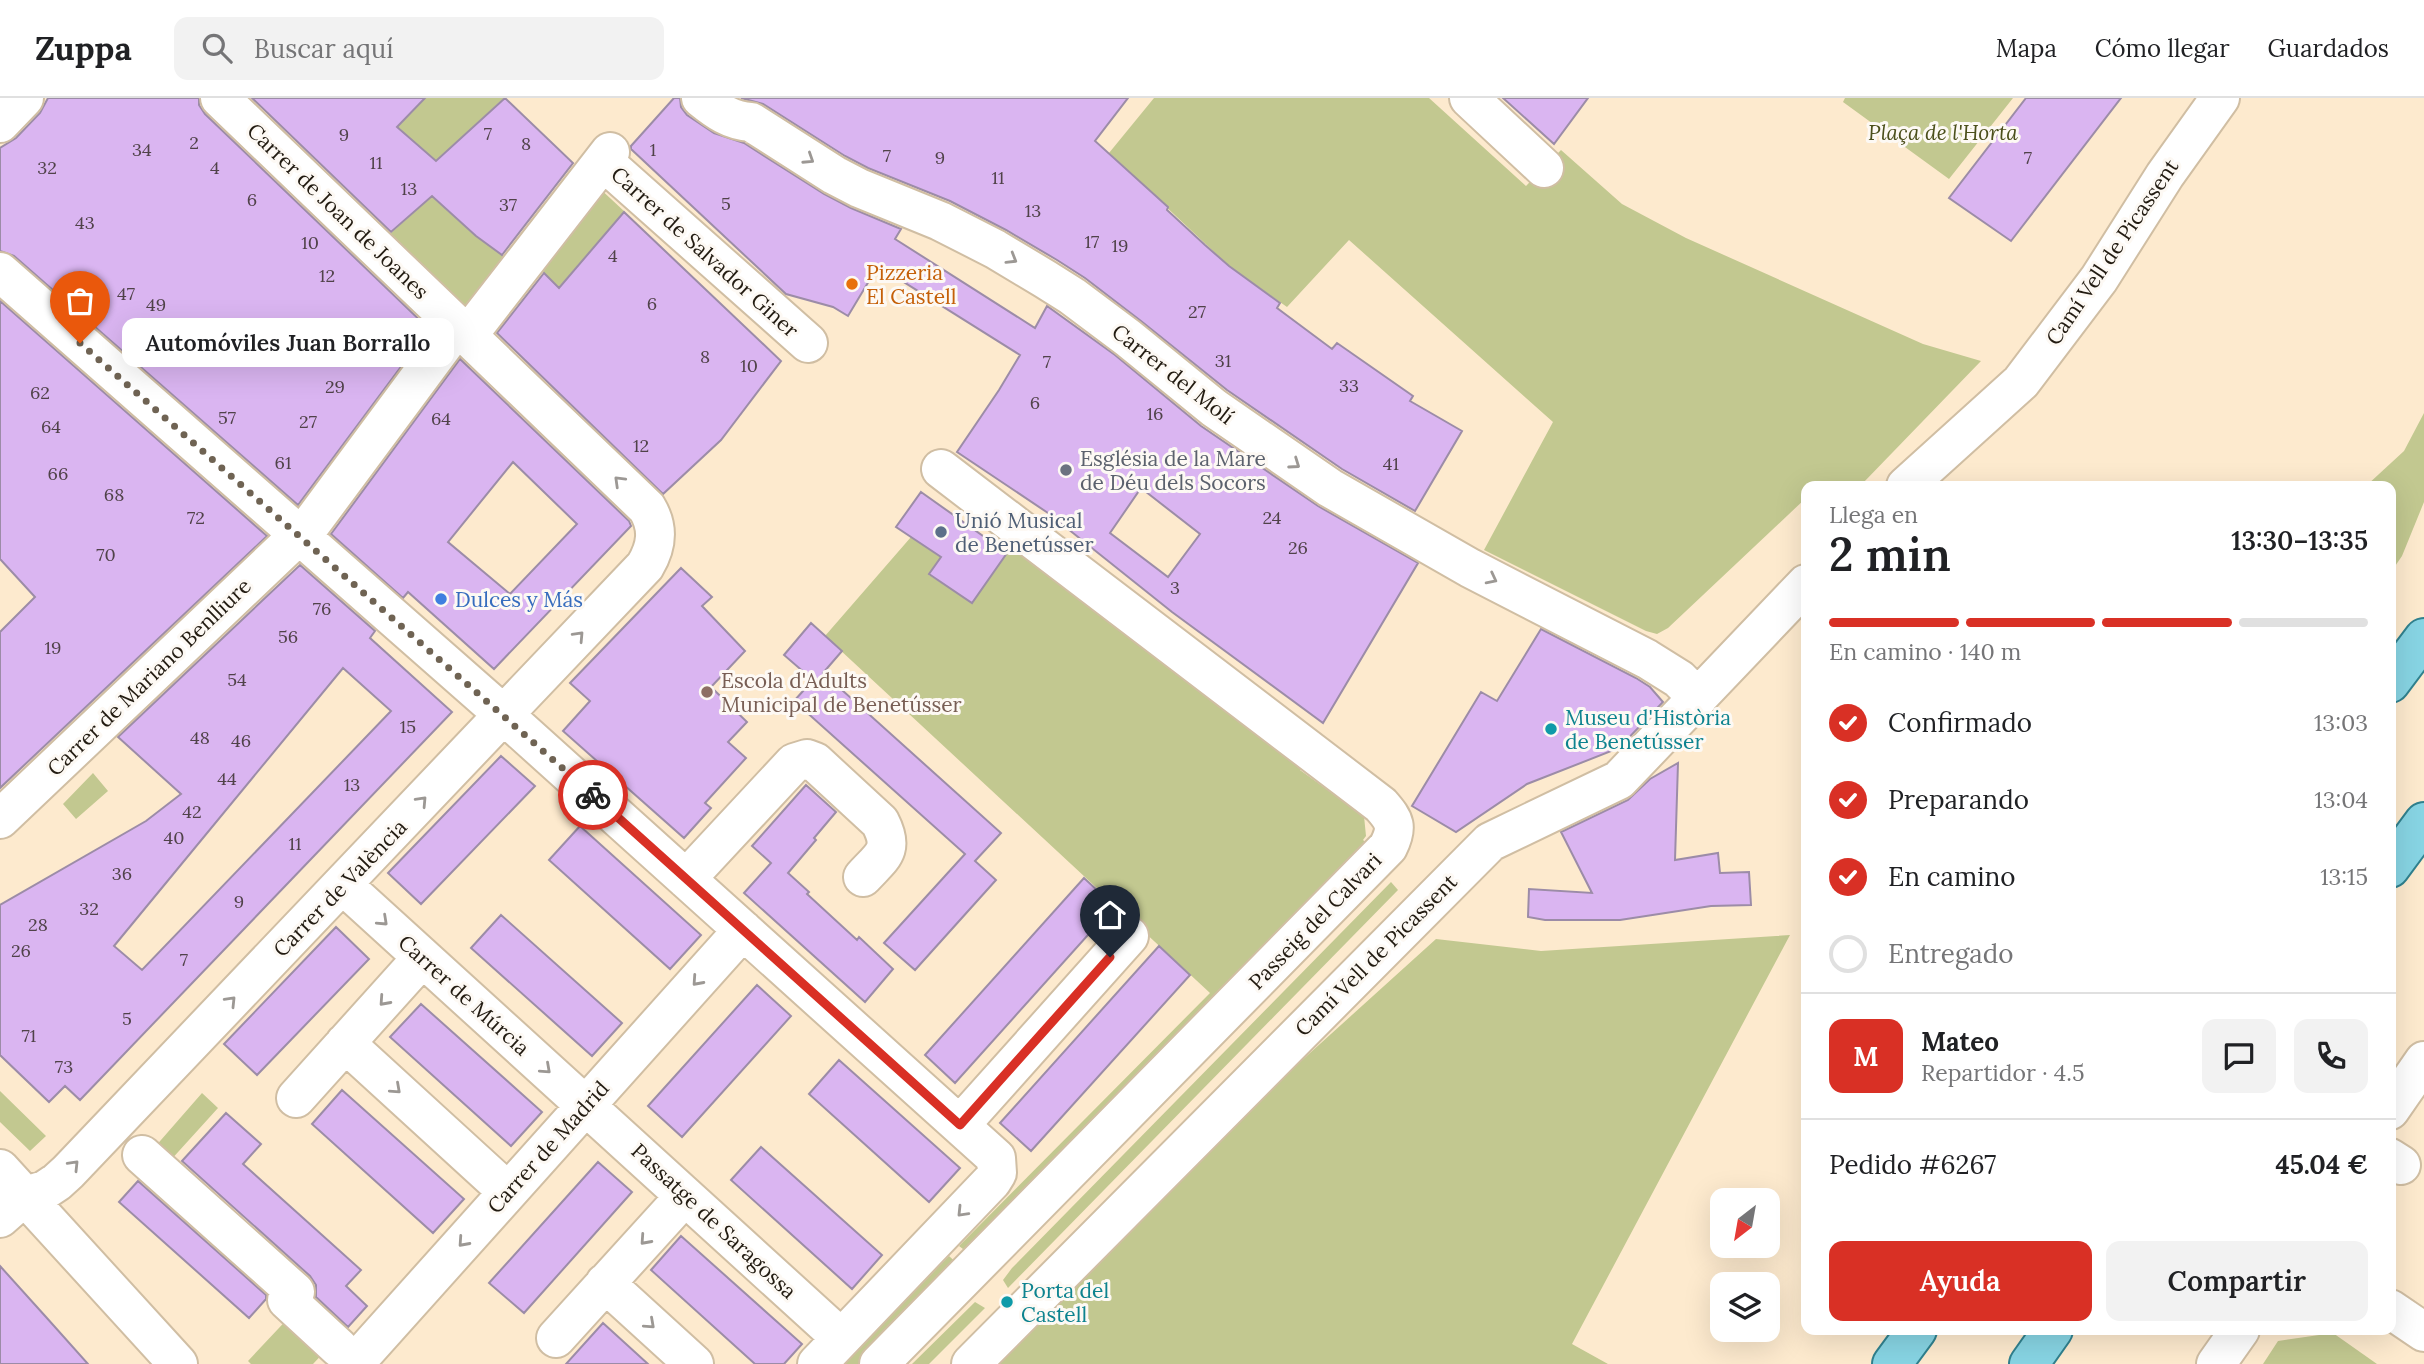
<!DOCTYPE html>
<html lang="es">
<head>
<meta charset="utf-8">
<style>
	body { margin:0; font-family:Lora,serif; background:#f2f2f2; color:#202124; height:100vh; display:flex; flex-direction:column; font-size:26px; white-space:nowrap }
	* { box-sizing:border-box; margin:0 }
	p { font-size:23px; color:#757577 }
	.icon { flex:none; width:38px; height:38px; fill:none; stroke:currentColor; stroke-width:2; stroke-linecap:round; stroke-linejoin:round }
	.map { position:relative; flex:1; overflow:hidden }
	.details { position:absolute; left:1801px; top:383px; width:595px; height:854px; display:flex; flex-direction:column; background:#fff; border-radius:14px; box-shadow:0 7px 28px #0002 }
	.details>* { flex:none }
	.needle { width:46px; rotate:211deg }
	.buttons { position:absolute; left:1710px; top:1090px; display:grid; gap:14px }
	.buttons a { display:grid; place-items:center; width:70px; height:70px; border-radius:14px; background:#fff; box-shadow:0 7px 28px #0002; font-size:35px }
	.pin { position:absolute; display:grid; place-items:center; width:60px; height:60px; color:#fff; margin:-72px -30px; border-radius:50% 50% 50% 0; rotate:-45deg; box-shadow:0 0 7px #0007 }
	.pin .icon { rotate:45deg }
	.courier { position:absolute; display:grid; place-items:center; width:70px; height:70px; margin:-35px; border:5px solid #d93025; border-radius:50%; background:#fff; color:#222; box-shadow:0 2px 9px #0007 }
	.bubble { position:absolute; height:49px; border-radius:14px; background:#fff; box-shadow:0 7px 28px #0002; font-size:23px; font-weight:600; line-height:49px; text-align:center }
	.headline em { font-style:normal; font-weight:600 }
	.headline div { display:flex; flex-direction:column-reverse }
	.headline { display:flex; align-items:center; justify-content:space-between; height:119px; padding:0 28px }
	h1 { font-size:46px; font-weight:600; line-height:52px }
	.bar { display:grid; grid-template-columns:repeat(4,1fr); gap:10px 7px; align-content:center; height:84px; padding:0 28px }
	.bar i { height:9px; border-radius:5px; background:#e0e0e0 }
	.bar .selected { background:#d93025 }
	.bar p { grid-column:span 4 }
	.line { display:flex; align-items:center; gap:18px; padding:0 28px; border-top:2px solid #e0e0e0 }
	.line div { flex:1 }
	.round { display:grid; place-items:center; flex:none; width:74px; height:74px; border-radius:14px; background:#f2f2f2 }
	ol { padding:0 28px; list-style:none }
	li { display:flex; align-items:center; gap:21px; height:77px }
	li p { margin-inline-start:auto }
	li .icon { padding:7px; border-radius:50%; background:#d93025; color:#fff; stroke-width:4 }
	li:last-child { color:#757577 }
	li i { width:38px; height:38px; border:4px solid #e0e0e0; border-radius:50% }
	.action { display:flex; gap:14px; margin-top:auto; padding:14px 28px }
	.action a { flex:1; height:80px; border-radius:14px; background:#d93025; color:#fff; font-size:28px; font-weight:600; line-height:80px; text-align:center }
	.action a+a { background:#f2f2f2; color:#202124 }
	header { display:flex; align-items:center; gap:42px; box-sizing:border-box; height:98px; padding:0 35px; background:#fff; border-bottom:2px solid #e0e0e0 }
	header strong { font-size:33px }
	nav { display:flex; gap:38px; margin-inline-start:auto; font-size:24px }
	.search { width:490px; height:63px; background:#f2f2f2; display:flex; align-items:center; gap:18px; box-sizing:border-box; padding:0 24px; border-radius:14px; color:#757577; font-size:26px }
	.map>svg:first-child { display:block }
	.green { fill:#c2c890 }
	.building { fill:#dab5f1; stroke:#9c8ca7; stroke-width:2; fill-rule:evenodd }
	.lines { fill:none; stroke-linecap:round; stroke-linejoin:round }
	.minor-casing { stroke:#d0bea3; stroke-width:42 }
	.major-casing { stroke:#30818e; stroke-width:42 }
	.minor { stroke:#fff; stroke-width:38 }
	.major { stroke:#87d4e3; stroke-width:38 }
	.oneway { stroke:#9c9894 }
	.done { stroke:#6f6353; stroke-width:7; stroke-dasharray:0 12.6 }
	.route { stroke:#d93025; stroke-width:9 }
	.food-dot { fill:#e8710a; stroke:#fdf9f4; stroke-width:2.5 }
	.worship-dot { fill:#6b7280; stroke:#fdf9f4; stroke-width:2.5 }
	.service-dot { fill:#5c6f8a; stroke:#fdf9f4; stroke-width:2.5 }
	.shop-dot { fill:#3f7fe0; stroke:#fdf9f4; stroke-width:2.5 }
	.education-dot { fill:#8d6e63; stroke:#fdf9f4; stroke-width:2.5 }
	.culture-dot { fill:#0f9aa8; stroke:#fdf9f4; stroke-width:2.5 }
	.labels { text-anchor:middle; dominant-baseline:central; stroke-width:6; stroke-linejoin:round; paint-order:stroke }
	.number-label { font-size:18px; fill:#504249 }
	.park-label { font-size:21px; font-style:italic; fill:#4b4f1b; stroke:#fdf9f4 }
	.street-label { font-size:21px; fill:#221b11; stroke:#fdf9f4 }
	.food-label { font-size:21px; fill:#c56008; stroke:#fdf9f4; text-anchor:start }
	.worship-label { font-size:21px; fill:#5b616d; stroke:#fdf9f4; text-anchor:start }
	.service-label { font-size:21px; fill:#4e5e75; stroke:#fdf9f4; text-anchor:start }
	.shop-label { font-size:21px; fill:#366cbe; stroke:#fdf9f4; text-anchor:start }
	.education-label { font-size:21px; fill:#785e54; stroke:#fdf9f4; text-anchor:start }
	.culture-label { font-size:21px; fill:#0d838f; stroke:#fdf9f4; text-anchor:start }
</style>
</head>
<body>
<header>
<strong>Zuppa</strong>
<div class="search"><svg class="icon" aria-label="search" viewBox="0 0 24 24"><circle cx="10" cy="10" r="6"/><path d="M15 15l6 6"/></svg>Buscar aquí</div>
<nav><a>Mapa</a><a>Cómo llegar</a><a>Guardados</a></nav>
</header>
<div class="map">
<svg width="2424" height="1266" viewBox="0 0 2424 1266">
	<rect width="100%" height="100%" fill="#fdeace"/>
	<path class="green" d="M425,0H504L436,63L397,29Z
		M1154,0H1429L1526,88L1561,52L1622,106L1686,140L1923,246L1981,263L1863,385L1858,388H1825L1821,386L1818,388H1806V400L1668,530L1657,536L1646,533L1484,452L1553,324L1349,142L1287,209L1229,168L1109,55Z
		M1845,0H2013L1949,81L1843,4Z
		M596,87L625,114L559,189L533,165Z
		M432,98L476,138L513,165L473,215L390,136Z
		M2424,315V404L2402,458L2391,474L2390,388H2366L2404,353Z
		M911,439L941,459L929,477L972,504L1014,446L1307,662L1300,672L1364,718L1366,738L1363,742L1369,747L971,1157L959,1148L1210,895L825,538Z
		M93,675L108,693L76,721L63,706Z
		M1391,784L1398,792L1008,1190L1003,1182L1012,1170Z
		M1790,837L1572,1246L1608,1266H999L1279,983L1436,841L1541,853Z
		M0,993L46,1038L30,1053L0,1024Z
		M202,995L218,1010L169,1064L154,1050Z
		M949,1158L960,1168L864,1266H844Z
		M975,1204L985,1210L929,1266H912Z
		M294,1214L330,1248L313,1266H251L248,1263Z
		M2333,1235L2377,1266H2263L2278,1243Z"/>
	<path class="building" d="M48,0H199V7L205,16L429,231L298,407L14,158L0,153V50L16,40L40,15Z
		M252,0H425L397,29L436,63L505,0L573,65L502,157L476,138L432,98L391,134Z
		M674,0H680L681,9L687,17L714,35L744,45L824,96L851,110L901,131L895,141L1035,230L1047,208L1115,257L1201,328L1318,408L1418,465L1323,625L1172,514L1048,415L957,354L999,292L1020,257L878,168L848,218L833,209L786,196L631,51V48ZM1141,390L1200,436L1168,479L1110,435Z
		M741,0H1128L1095,43L1168,109L1167,112L1205,147L1229,168L1280,205L1277,210L1332,251L1337,245L1413,298L1410,303L1462,333L1415,413L1342,371L1227,292L1141,223L1085,180L1057,162L1006,132L950,103L868,70L845,58L763,6Z
		M1503,0H1588L1554,46Z
		M2026,0H2121L2011,143L1949,100Z
		M624,114L781,263L721,342L663,396L497,235L544,175L559,190Z
		M0,203L267,438L0,690V534L35,499L0,461Z
		M460,261L629,423L631,428L494,571L408,494L403,500L331,436ZM513,364L577,426L510,496L448,444Z
		M921,394L1007,455L972,505L929,476L941,459L896,429Z
		M300,467L375,533L370,540L452,614L80,1002L65,988L49,1004L0,957V807L146,723L181,696L118,639ZM343,570L391,613L142,872L114,848Z
		M681,470L712,499L702,508L745,553L711,589L747,624L728,644L746,660L705,705L711,710L684,740L563,633L590,603L570,585Z
		M811,525L842,553L823,575L1001,735L975,763L996,782L915,872L884,845L965,756L794,603L813,582L784,557Z
		M1541,531L1636,580L1650,589L1663,604L1619,650L1527,686L1456,734L1412,708L1481,594L1497,603Z
		M501,658L535,688L421,806L388,775Z
		M1678,665L1675,762L1718,755L1720,775L1749,774L1751,807L1711,808L1620,822H1545L1528,819L1529,791L1592,795L1561,734L1628,702L1650,681Z
		M806,687L836,714L814,740L816,742L788,775L809,794L807,796L857,842L859,839L893,871L865,904L744,795L771,765L752,748Z
		M580,728L701,837L670,871L549,762Z
		M1084,780L1114,808L955,985L925,957Z
		M501,817L622,925L592,958L471,850Z
		M336,829L369,861L257,977L224,946Z
		M1159,848L1190,877L1031,1053L1000,1025Z
		M757,887L791,918L682,1039L648,1008Z
		M421,906L542,1014L511,1048L390,939Z
		M839,962L960,1070L929,1104L809,996Z
		M342,992L464,1101L433,1135L312,1026Z
		M226,1015L261,1046L243,1066L361,1172L346,1188L367,1208L348,1229L316,1199V1187L310,1178L182,1063Z
		M761,1049L882,1157L852,1191L731,1082Z
		M598,1064L632,1094L524,1215L489,1185Z
		M138,1083L266,1197V1201L249,1220L119,1104Z
		M681,1138L802,1246L784,1266H755L651,1172Z
		M0,1168L46,1219L88,1266H0Z
		M603,1225L648,1266H566Z"/>
	<g class="lines">
		<defs>
			<path id="minor" d="M701,0C717,13 731,23 751,24L834,77L859,90L940,123L995,151L1045,181L1072,198L1128,240L1214,310L1330,390L1470,470L1647,561L1679,581L1698,600
				M1469,0L1544,70
				M0,25L24,0
				M603,63L808,245
				M0,174L504,617L996,1060L997,1075L992,1083L817,1266
				M478,224L610,54
				M1906,388L2021,284L2099,181L2165,77L2220,0
				M311,426L451,237
				M0,721L299,437
				M686,781L794,665L807,661L815,664L880,724C895,753 882,758 863,779
				M343,787L841,1240
				M345,945L508,1094
				M296,1000L422,860
				M2390,1012L2424,963
				M960,1027L1129,838
				M142,1057L295,1194L287,1202L339,1250
				M2390,1060L2401,1067
				M0,1071L178,1266
				M0,1120L25,1098L45,1092L57,1084L68,1074L645,468C657,448 659,430 647,410L220,0
				M605,1185L694,1266
				M2390,1211L2424,1234
				M556,1240L685,1098
				M354,1266L743,832
				M879,1266L1388,749C1398,729 1395,723 1381,707L941,371
				M971,1266L1490,744L1619,682L1806,486
				M2216,1266L2240,1232"/>
			<path id="major" d="M2390,585L2424,540
				M2390,770L2424,724
				M1892,1266L1917,1232
				M2029,1266L2053,1232"/>
		</defs>
		<use href="#minor" class="minor-casing"/>
		<use href="#major" class="major-casing"/>
		<use href="#minor" class="minor"/>
		<use href="#major" class="major"/>
	</g>
	<defs><path id="oneway-chevron" d="M-2-3.5L2.5 0L-2 3.5" fill="none" stroke-width="1.6" stroke-linecap="round" stroke-linejoin="round" transform="scale(1.75)"/></defs>
	<g class="oneway">
		<use href="#oneway-chevron" transform="translate(809 61) rotate(33)"/>
		<use href="#oneway-chevron" transform="translate(1012 161) rotate(31)"/>
		<use href="#oneway-chevron" transform="translate(1295 366) rotate(35)"/>
		<use href="#oneway-chevron" transform="translate(619 383) rotate(-136)"/>
		<use href="#oneway-chevron" transform="translate(1492 481) rotate(27)"/>
		<use href="#oneway-chevron" transform="translate(579 538) rotate(-47)"/>
		<use href="#oneway-chevron" transform="translate(422 703) rotate(-47)"/>
		<use href="#oneway-chevron" transform="translate(383 823) rotate(43)"/>
		<use href="#oneway-chevron" transform="translate(697 883) rotate(132)"/>
		<use href="#oneway-chevron" transform="translate(231 903) rotate(-46)"/>
		<use href="#oneway-chevron" transform="translate(384 903) rotate(132)"/>
		<use href="#oneway-chevron" transform="translate(546 971) rotate(42)"/>
		<use href="#oneway-chevron" transform="translate(396 991) rotate(42)"/>
		<use href="#oneway-chevron" transform="translate(74 1067) rotate(-46)"/>
		<use href="#oneway-chevron" transform="translate(962 1114) rotate(134)"/>
		<use href="#oneway-chevron" transform="translate(645 1142) rotate(132)"/>
		<use href="#oneway-chevron" transform="translate(463 1144) rotate(132)"/>
		<use href="#oneway-chevron" transform="translate(650 1226) rotate(42)"/>
	</g>
	<g class="lines">
		<path class="done" d="M80,245L593,697"/>
		<path class="route" d="M593,697L960,1027L1110,859"/>
	</g>
	<circle class="food-dot" cx="852" cy="186" r="7"/>
	<circle class="worship-dot" cx="1066" cy="372" r="7"/>
	<circle class="service-dot" cx="941" cy="434" r="7"/>
	<circle class="shop-dot" cx="441" cy="501" r="7"/>
	<circle class="education-dot" cx="707" cy="594" r="7"/>
	<g class="culture-dot">
		<circle cx="1551" cy="631" r="7"/>
		<circle cx="1007" cy="1204" r="7"/>
	</g>
	<g class="labels">
		<g class="number-label">
			<text x="488" y="35">7</text>
			<text x="344" y="36">9</text>
			<text x="194" y="44">2</text>
			<text x="526" y="45">8</text>
			<text x="142" y="51">34</text>
			<text x="653" y="51">1</text>
			<text x="887" y="57">7</text>
			<text x="940" y="59">9</text>
			<text x="2028" y="59">7</text>
			<text x="376" y="64">11</text>
			<text x="47" y="69">32</text>
			<text x="215" y="69">4</text>
			<text x="998" y="79">11</text>
			<text x="409" y="90">13</text>
			<text x="252" y="101">6</text>
			<text x="726" y="105">5</text>
			<text x="508" y="106">37</text>
			<text x="1033" y="112">13</text>
			<text x="85" y="124">43</text>
			<text x="1092" y="143">17</text>
			<text x="310" y="144">10</text>
			<text x="1120" y="147">19</text>
			<text x="613" y="157">4</text>
			<text x="327" y="177">12</text>
			<text x="126" y="195">47</text>
			<text x="652" y="205">6</text>
			<text x="156" y="206">49</text>
			<text x="1197" y="213">27</text>
			<text x="705" y="258">8</text>
			<text x="1223" y="262">31</text>
			<text x="1047" y="263">7</text>
			<text x="749" y="267">10</text>
			<text x="1349" y="287">33</text>
			<text x="335" y="288">29</text>
			<text x="40" y="294">62</text>
			<text x="1035" y="304">6</text>
			<text x="1155" y="315">16</text>
			<text x="227" y="319">57</text>
			<text x="441" y="320">64</text>
			<text x="308" y="323">27</text>
			<text x="51" y="328">64</text>
			<text x="641" y="347">12</text>
			<text x="283" y="364">61</text>
			<text x="1391" y="365">41</text>
			<text x="58" y="375">66</text>
			<text x="114" y="396">68</text>
			<text x="196" y="419">72</text>
			<text x="1272" y="419">24</text>
			<text x="1298" y="449">26</text>
			<text x="106" y="456">70</text>
			<text x="1175" y="489">3</text>
			<text x="322" y="510">76</text>
			<text x="288" y="538">56</text>
			<text x="53" y="549">19</text>
			<text x="237" y="581">54</text>
			<text x="408" y="628">15</text>
			<text x="200" y="639">48</text>
			<text x="241" y="642">46</text>
			<text x="227" y="680">44</text>
			<text x="352" y="686">13</text>
			<text x="192" y="713">42</text>
			<text x="174" y="739">40</text>
			<text x="295" y="745">11</text>
			<text x="122" y="775">36</text>
			<text x="239" y="803">9</text>
			<text x="89" y="810">32</text>
			<text x="38" y="826">28</text>
			<text x="21" y="852">26</text>
			<text x="184" y="861">7</text>
			<text x="127" y="920">5</text>
			<text x="29" y="937">71</text>
			<text x="64" y="968">73</text>
		</g>
		<g class="park-label">
			<text x="1943" y="34">Plaça de l'Horta</text>
		</g>
		<g class="street-label">
			<text transform="translate(338 113) rotate(44)">Carrer de Joan de Joanes</text>
			<text transform="translate(705 154) rotate(42)">Carrer de Salvador Giner</text>
			<text transform="translate(2112 154) rotate(-56)">Camí Vell de Picassent</text>
			<text transform="translate(1173 276) rotate(38)">Carrer del Molí</text>
			<text transform="translate(149 579) rotate(-44)">Carrer de Mariano Benlliure</text>
			<text transform="translate(340 790) rotate(-46)">Carrer de València</text>
			<text transform="translate(1315 823) rotate(-46)">Passeig del Calvari</text>
			<text transform="translate(1376 857) rotate(-45)">Camí Vell de Picassent</text>
			<text transform="translate(464 897) rotate(42)">Carrer de Múrcia</text>
			<text transform="translate(548 1049) rotate(-48)">Carrer de Madrid</text>
			<text transform="translate(714 1123) rotate(43)">Passatge de Saragossa</text>
		</g>
		<g class="food-label">
			<text x="866" y="174">Pizzeria<tspan x="866" dy="24">El Castell</tspan></text>
		</g>
		<g class="worship-label">
			<text x="1080" y="360">Església de la Mare<tspan x="1080" dy="24">de Déu dels Socors</tspan></text>
		</g>
		<g class="service-label">
			<text x="955" y="422">Unió Musical<tspan x="955" dy="24">de Benetússer</tspan></text>
		</g>
		<g class="shop-label">
			<text x="455" y="501">Dulces y Más</text>
		</g>
		<g class="education-label">
			<text x="721" y="582">Escola d'Adults<tspan x="721" dy="24">Municipal de Benetússer</tspan></text>
		</g>
		<g class="culture-label">
			<text x="1565" y="619">Museu d'Història<tspan x="1565" dy="24">de Benetússer</tspan></text>
			<text x="1021" y="1192">Porta del<tspan x="1021" dy="24">Castell</tspan></text>
		</g>
	</g>
</svg>
<div class="buttons">
<a><svg class="needle" viewBox="-14 -14 28 28"><path d="M0-13l5 13h-10z" fill="#e53935"/><path d="M0 13l5-13h-10z" fill="#757577"/></svg></a>
<a><svg class="icon" aria-label="layers" viewBox="0 0 24 24"><path d="M12 4l9 5-9 5-9-5zM3 14l9 5 9-5"/></svg></a>
</div>
<div class="pin" style="left:80px;top:245px;background:#ea580c"><svg class="icon" aria-label="bag" viewBox="0 0 24 24"><path d="M5 8h14l-1 12H6zM9 8a3 3 0 0 1 6 0"/></svg></div>
<div class="pin" style="left:1110px;top:859px;background:#1f2937"><svg class="icon" aria-label="home" viewBox="0 0 24 24"><path d="M3 11l9-7 9 7M6 9v11h12V9"/></svg></div>
<div class="courier" style="left:593px;top:697px"><svg class="icon" aria-label="bike" viewBox="0 0 24 24"><circle cx="6" cy="16" r="4"/><circle cx="18" cy="16" r="4"/><path d="M6 16l4-8h5l3 8M10 8l3 8H6M13 5h3"/></svg></div>
<div class="bubble" style="left:122px;top:220px;width:332px">Automóviles Juan Borrallo</div>
<section class="details">
<div class="headline"><div><h1>2 min</h1><p>Llega en</p></div><em>13:30–13:35</em></div>
<div class="bar"><i class="selected"></i><i class="selected"></i><i class="selected"></i><i></i><p>En camino · 140 m</p></div>
<ol>
<li><svg class="icon" aria-label="check" viewBox="0 0 24 24"><path d="M5 12l5 5 9-10"/></svg>Confirmado<p>13:03</p></li>
<li><svg class="icon" aria-label="check" viewBox="0 0 24 24"><path d="M5 12l5 5 9-10"/></svg>Preparando<p>13:04</p></li>
<li><svg class="icon" aria-label="check" viewBox="0 0 24 24"><path d="M5 12l5 5 9-10"/></svg>En camino<p>13:15</p></li>
<li><i></i>Entregado</li>
</ol>
<div class="line" style="height:126px"><b class="round" style="background:#d93025;color:#fff">M</b><div><b>Mateo</b><p>Repartidor · 4.5</p></div><a class="round"><svg class="icon" aria-label="chat" viewBox="0 0 24 24"><path d="M4 5h16v11H9l-5 4z"/></svg></a><a class="round"><svg class="icon" aria-label="phone" viewBox="0 0 24 24"><path d="M5 4h4l2 5-3 2q2 4 5 5l2-3 5 2v4C11 20 4 13 5 4z"/></svg></a></div>
<div class="line" style="height:91px"><div>Pedido #6267</div><b>45.04 €</b></div>
<div class="action"><a>Ayuda</a><a>Compartir</a></div>
</section>
</div>
</body>
</html>
